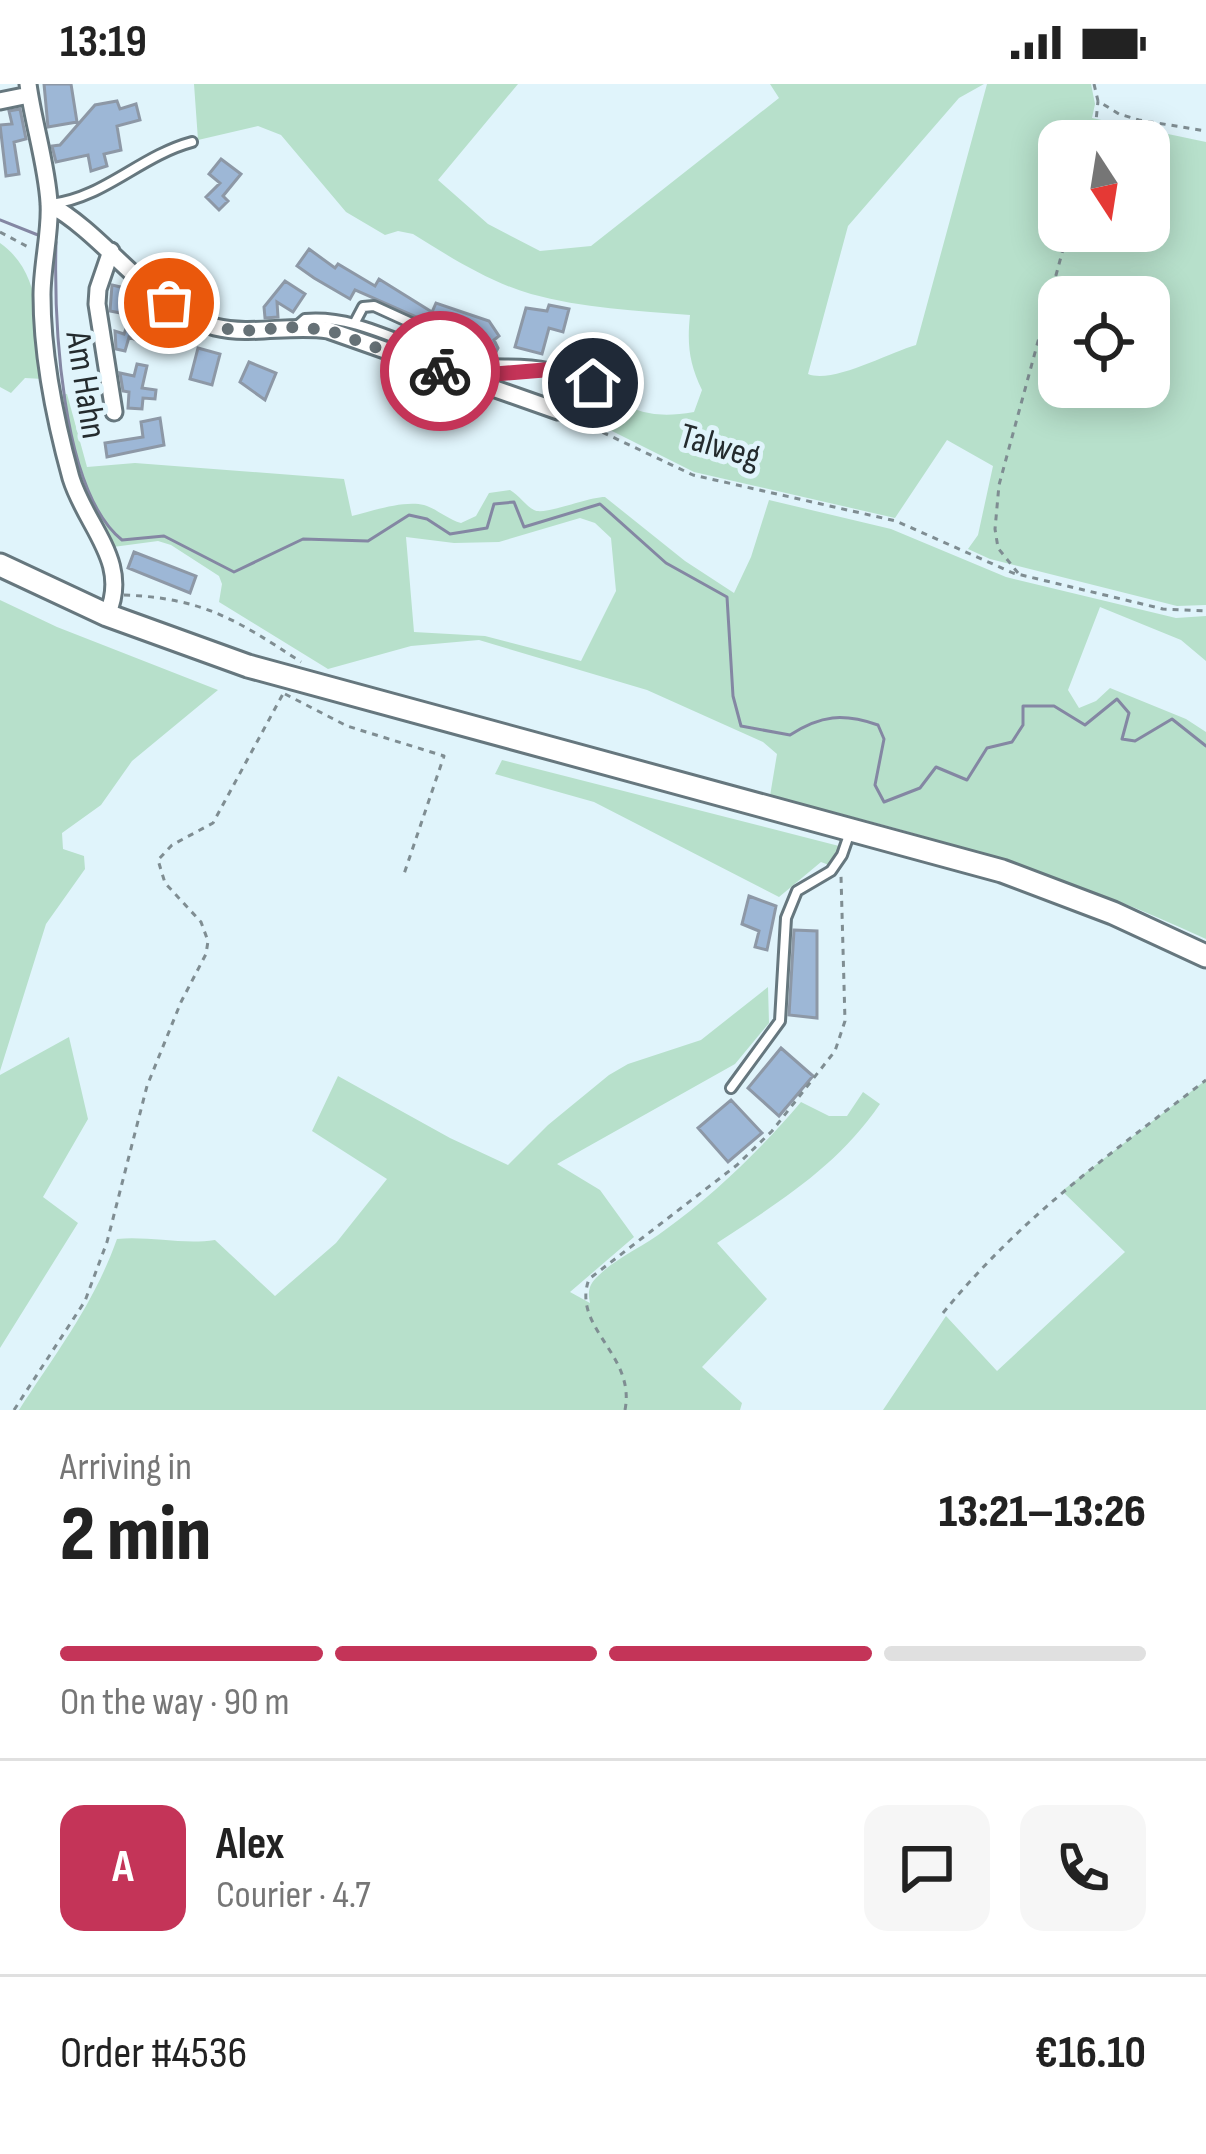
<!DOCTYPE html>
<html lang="en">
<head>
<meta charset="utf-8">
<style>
	body { margin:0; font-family:"Sofia Sans Condensed",sans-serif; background:#f6f6f6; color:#222; height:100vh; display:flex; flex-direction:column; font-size:45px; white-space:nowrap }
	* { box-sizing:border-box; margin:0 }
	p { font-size:39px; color:#767676 }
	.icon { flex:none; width:66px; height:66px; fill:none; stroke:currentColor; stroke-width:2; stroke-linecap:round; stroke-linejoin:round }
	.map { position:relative; height:1326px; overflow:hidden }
	.panel { display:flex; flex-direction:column; background:#fff; flex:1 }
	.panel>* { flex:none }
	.needle { width:78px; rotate:168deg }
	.fabs { position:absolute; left:1038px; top:36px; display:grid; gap:24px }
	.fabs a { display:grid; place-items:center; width:132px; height:132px; border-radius:24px; background:#fff; box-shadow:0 6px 30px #0003; font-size:60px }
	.pin { position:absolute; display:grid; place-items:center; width:102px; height:102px; color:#fff; margin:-51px; border:6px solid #fff; border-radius:50%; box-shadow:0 3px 12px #0007 }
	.courier { position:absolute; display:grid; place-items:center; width:120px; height:120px; margin:-60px; border:9px solid #c43458; border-radius:50%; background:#fff; color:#222; box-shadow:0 3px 15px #0007 }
	.head em { font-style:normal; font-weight:800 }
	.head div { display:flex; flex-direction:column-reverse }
	.head { display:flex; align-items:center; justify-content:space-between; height:204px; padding:0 60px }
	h1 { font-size:78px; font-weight:800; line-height:90px }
	.bar { display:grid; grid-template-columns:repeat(4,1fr); gap:18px 12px; align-content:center; height:144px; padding:0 60px }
	.bar i { height:15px; border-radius:9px; background:#e0e0e0 }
	.bar .active { background:#c43458 }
	.bar p { grid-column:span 4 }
	.line { display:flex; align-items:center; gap:30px; padding:0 60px; border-top:3px solid #e0e0e0 }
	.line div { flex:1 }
	.round { display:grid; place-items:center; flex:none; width:126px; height:126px; border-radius:24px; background:#f6f6f6 }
	.status { display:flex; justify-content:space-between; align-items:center; height:84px; padding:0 60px; background:#fff; direction:ltr }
	.status svg { height:33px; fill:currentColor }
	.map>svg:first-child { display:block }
	.green { fill:#b7e0cb; fill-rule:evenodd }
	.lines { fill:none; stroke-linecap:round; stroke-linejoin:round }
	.stream { stroke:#8487a3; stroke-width:3 }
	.building { fill:#9db7d6; stroke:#8d98a6; stroke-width:3 }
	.service-casing { stroke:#66777e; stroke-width:14 }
	.minor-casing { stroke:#66777e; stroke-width:21 }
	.secondary-casing { stroke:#66777e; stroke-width:27 }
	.path { stroke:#7f8d92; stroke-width:3; stroke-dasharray:6 6; stroke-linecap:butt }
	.service { stroke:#fff; stroke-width:8 }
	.minor { stroke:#fff; stroke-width:15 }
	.secondary { stroke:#fff; stroke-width:21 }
	.done { stroke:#667176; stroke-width:12; stroke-dasharray:0 21.6 }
	.route { stroke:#c43458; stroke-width:15 }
	.labels { text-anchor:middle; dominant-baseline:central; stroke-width:10; stroke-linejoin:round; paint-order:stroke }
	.street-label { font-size:36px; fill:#242b2e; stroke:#e0f4fb }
</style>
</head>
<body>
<div class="status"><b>13:19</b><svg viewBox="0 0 49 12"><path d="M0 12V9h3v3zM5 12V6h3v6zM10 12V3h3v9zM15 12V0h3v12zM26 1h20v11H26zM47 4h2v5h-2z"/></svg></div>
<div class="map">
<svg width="1206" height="1326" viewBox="0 0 1206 1326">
	<rect width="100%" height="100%" fill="#e0f4fb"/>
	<path class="green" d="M194,0H518L438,96L488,140L540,167L591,162L779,14L770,0H984L959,14L848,142L808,290C833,300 888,269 916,261L987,0H1091L1095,20L1092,34L1206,58V521L1177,522L990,475L968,465L978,451L993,382L947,356L895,434L694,388L574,328L601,310C637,328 653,335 694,328L702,306C689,279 687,260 690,231C638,227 582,224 531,210C489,198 450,173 413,150L398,147L385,151L346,128L281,51L258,42L198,56ZM1059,57H1149V147H1059ZM1059,213H1149V303H1059Z
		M0,159C44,190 37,246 43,295L25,294L11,309L0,303Z
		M67,310L87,383L135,379L344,395L352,432C372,427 404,416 424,421C437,425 447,435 461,439L476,432L489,409L510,406C519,411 526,422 534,426C544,432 587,413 605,413L685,477L734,509L751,473L769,416L891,445L1006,493L1176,534L1206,532V577L1181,556L1100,523L1068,606L1079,624L1096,617L1110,604L1186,635L1206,648V855C1067,790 919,748 770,712L777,670L763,658L647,606L479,556L411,562L328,585L219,518L222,500L219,492L171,461L158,457L113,463C81,410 72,370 57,311ZM580,434L595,439L611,454L616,507L581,577L485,552L414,548L406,453L454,459L499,458Z
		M0,516L57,543L218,606L132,677L101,721L62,749L63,765L84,772L85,785L46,840L0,987Z
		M502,676L839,762L829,781L821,778L779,813L594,718L495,690Z
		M768,903L769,939L735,980L557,1080L600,1106L634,1153L570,1208L590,1219C588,1210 588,1202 596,1194C615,1174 643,1163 665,1146C715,1110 761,1065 801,1018L829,1032H847L863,1008L880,1020C837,1083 779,1118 717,1159L767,1215L702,1283L742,1319L740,1326H19C57,1267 93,1222 117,1155C150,1152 183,1161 215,1156L275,1212L336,1159L387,1095L312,1047L338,992L450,1054L508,1081L548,1041L609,991L628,980L701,956Z
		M69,953L88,1035L43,1113L78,1139L0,1264V991Z
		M1206,996V1326H883L946,1232L997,1287L1125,1168L1062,1107Z"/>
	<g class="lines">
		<path class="stream" d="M0,136L43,153
			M52,156L56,158C54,234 60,406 122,456L164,452L234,488L303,455L368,457L409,431L427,435L450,450L487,444L494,420L514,418L524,443L600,420L666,479L727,513L733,612L741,642L790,651C821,631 843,629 878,641L884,655L875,701L884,718L920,704L936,683L967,696L987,664L1012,658L1023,641V622H1054L1085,641L1117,615L1129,629L1122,655L1135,657L1172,635L1206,662"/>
	</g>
	<path class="building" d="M44,0H71L77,38L48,43Z
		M117,17L120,25L136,20L140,36L117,42L121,66L104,70L107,82L91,87L88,71L56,78L52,62L60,61L95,21Z
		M20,25L26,55L14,58L19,90L6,92L0,41L12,40L9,27Z
		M221,75L241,90L223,112L228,117L219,126L206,113L220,99L209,90Z
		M309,165L335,184L338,180L375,202L379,195L432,228L436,219L489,237L499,252L494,256L498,264L494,272L464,269L427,257L423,255L428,244L423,236L355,206L350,215L314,194L297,182Z
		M285,197L305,210L293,228L277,218L278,233L265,234L264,223Z
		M112,201L129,205L161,229L148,245L154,248L149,261L129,253L125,267L116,265L115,247L124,250L131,231L110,227Z
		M549,221L569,225L563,248L549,244L542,270L515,263L526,224L547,227Z
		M198,264L220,270L212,301L190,295Z
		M249,278L276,289L265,316L240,298Z
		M137,280L147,282L142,304L156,306L155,315L143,314L142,325L128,324L129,308L123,307L120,289L134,292Z
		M160,334L164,361L107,373L105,359L143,353L141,338Z
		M134,468L196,492L190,509L128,484Z
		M749,812L776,822L767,866L755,863L759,847L742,840Z
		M794,846L817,847V934L789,931Z
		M781,964L813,992L779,1032L748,1004Z
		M731,1016L762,1049L728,1078L698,1044Z"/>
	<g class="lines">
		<defs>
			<path id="service" d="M51,120C104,114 140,72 192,58
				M354,240L363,223L374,222L420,243L411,260
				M297,242L305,235C360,230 409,265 462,277C491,284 518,277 548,284
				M469,292L568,284L592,294C594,314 574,320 559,327
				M731,1004L780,937L786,834L797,807L831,787L842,771L850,748"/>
			<path id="minor" d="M28,0C33,38 47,82 49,119C51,146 42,181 42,211C42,271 55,336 71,394C86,443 131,478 107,531
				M0,17L29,11
				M49,120C106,151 153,227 215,243C252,252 291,240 328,246L558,327
				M111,167L98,205L97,220L114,328"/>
			<path id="secondary" d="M0,481L107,531L248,582L1002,787L1113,829L1206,872"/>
		</defs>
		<use href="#service" class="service-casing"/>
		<use href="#minor" class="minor-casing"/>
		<use href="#secondary" class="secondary-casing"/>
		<path class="path" d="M1094,0L1098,17L1119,30L1139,36L1206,47
			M1094,57L1098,17
			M0,148L30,164
			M570,333L693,391L896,437L1013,489L1163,525L1206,527
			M1018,489L998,464L995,445L999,401L1068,147
			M124,511C203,514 237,536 301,578
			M285,610L347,642L444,672L404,790
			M943,1229C1021,1133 1109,1071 1206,996
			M14,1326L85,1217L107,1158L147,1002L181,918L206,870L208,857L201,838L165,799L158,776L172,761L213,739L284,608
			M625,1326C636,1270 571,1244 589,1195L737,1081L772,1047L835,967L845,937L841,792"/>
		<use href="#service" class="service"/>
		<use href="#minor" class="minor"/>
		<use href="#secondary" class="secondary"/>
	</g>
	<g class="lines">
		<path class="done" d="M169,219L215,243L242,247L296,243L328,246L440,287"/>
		<path class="route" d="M440,287L458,293L568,284L581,288L593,299"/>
	</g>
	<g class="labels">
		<g class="street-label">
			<text transform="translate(85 301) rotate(81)">Am Hahn</text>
			<text transform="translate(720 363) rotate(16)">Talweg</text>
		</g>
	</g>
</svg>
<div class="fabs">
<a><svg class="needle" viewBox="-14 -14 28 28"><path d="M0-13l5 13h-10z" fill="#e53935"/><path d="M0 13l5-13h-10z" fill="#767676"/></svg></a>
<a><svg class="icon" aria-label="locate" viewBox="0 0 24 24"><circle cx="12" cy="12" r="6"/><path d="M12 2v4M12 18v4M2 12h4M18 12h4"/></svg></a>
</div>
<div class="pin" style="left:169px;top:219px;background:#ea580c"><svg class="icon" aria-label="bag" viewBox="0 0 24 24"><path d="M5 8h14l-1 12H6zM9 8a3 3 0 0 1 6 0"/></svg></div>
<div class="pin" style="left:593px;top:299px;background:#1f2937"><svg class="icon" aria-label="home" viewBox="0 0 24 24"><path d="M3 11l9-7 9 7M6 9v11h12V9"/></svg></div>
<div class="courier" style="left:440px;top:287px"><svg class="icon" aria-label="bike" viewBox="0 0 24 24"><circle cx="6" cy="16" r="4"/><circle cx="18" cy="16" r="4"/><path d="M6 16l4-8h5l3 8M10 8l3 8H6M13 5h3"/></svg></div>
</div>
<section class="panel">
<div class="head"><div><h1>2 min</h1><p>Arriving in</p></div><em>13:21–13:26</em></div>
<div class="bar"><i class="active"></i><i class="active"></i><i class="active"></i><i></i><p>On the way · 90 m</p></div>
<div class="line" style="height:216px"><b class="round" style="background:#c43458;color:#fff">A</b><div><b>Alex</b><p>Courier · 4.7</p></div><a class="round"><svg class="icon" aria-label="chat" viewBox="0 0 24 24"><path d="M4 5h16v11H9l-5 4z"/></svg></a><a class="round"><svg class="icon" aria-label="phone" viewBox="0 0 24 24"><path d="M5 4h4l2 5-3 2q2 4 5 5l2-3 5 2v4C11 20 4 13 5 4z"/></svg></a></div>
<div class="line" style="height:156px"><div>Order #4536</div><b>€16.10</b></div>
</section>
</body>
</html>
